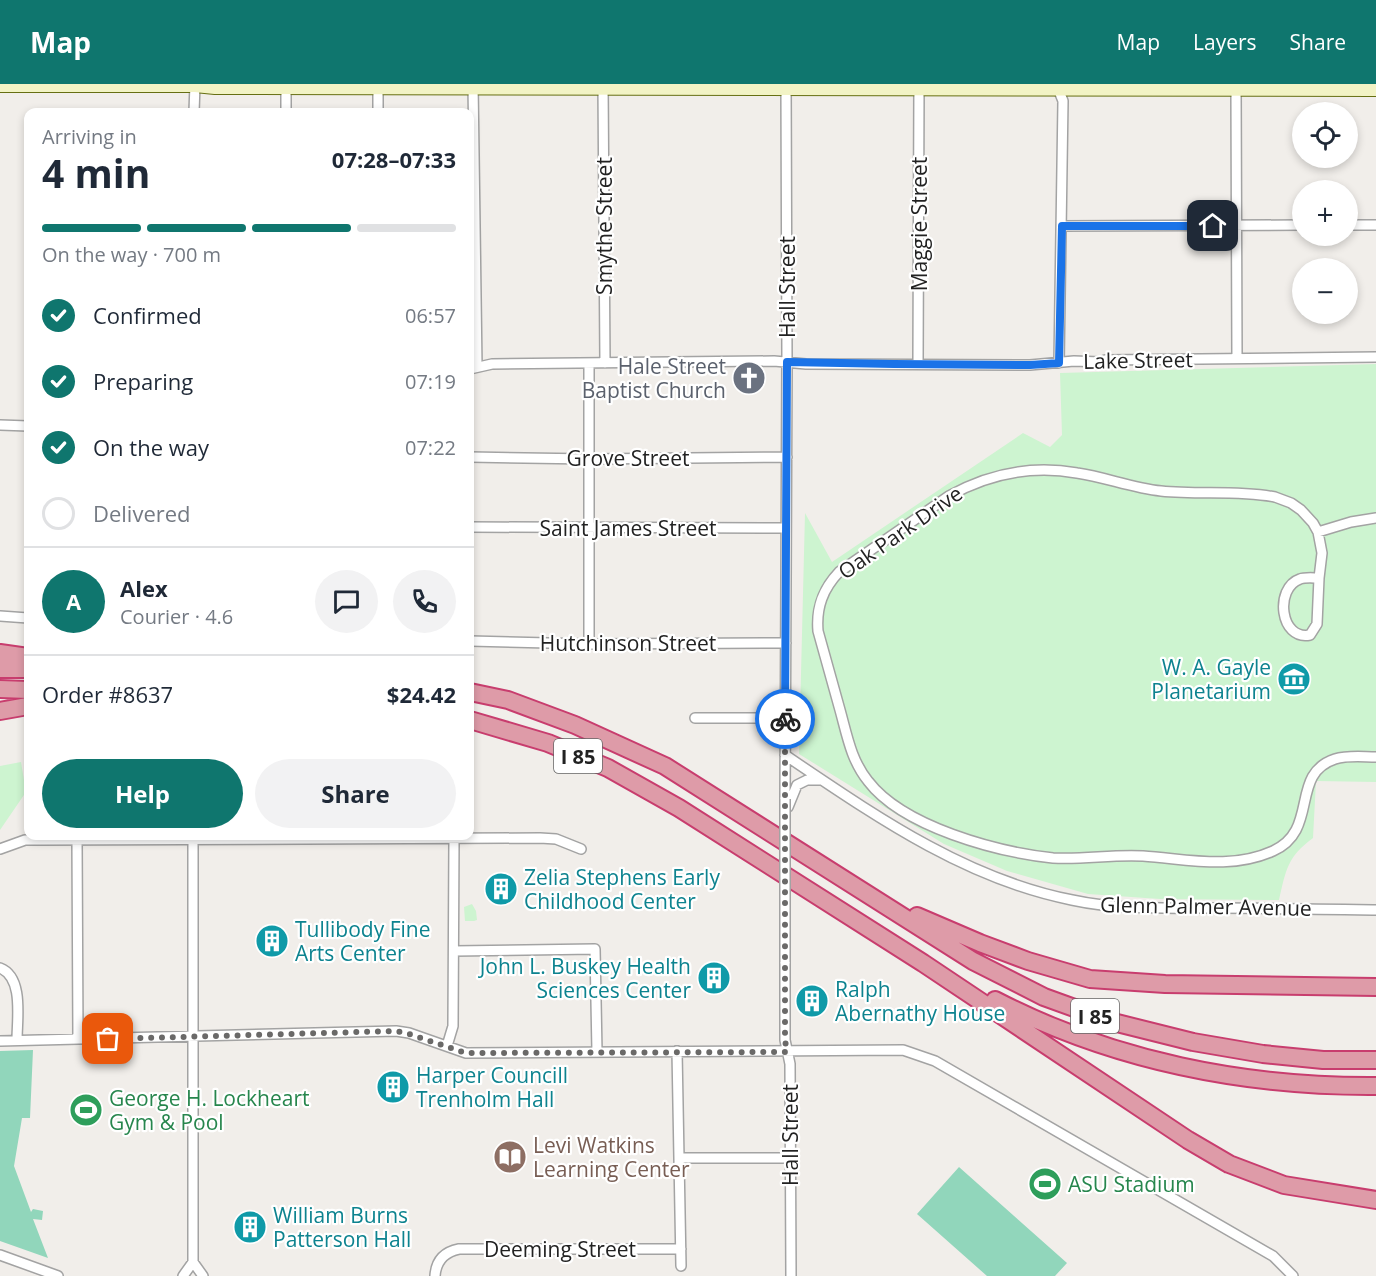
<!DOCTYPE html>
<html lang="en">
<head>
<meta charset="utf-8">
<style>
	body { margin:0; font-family:"Open Sans",sans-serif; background:#f2f2f3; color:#1f2937; height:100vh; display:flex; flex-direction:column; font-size:22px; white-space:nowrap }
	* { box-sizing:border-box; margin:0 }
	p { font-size:20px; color:#747a83 }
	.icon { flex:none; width:33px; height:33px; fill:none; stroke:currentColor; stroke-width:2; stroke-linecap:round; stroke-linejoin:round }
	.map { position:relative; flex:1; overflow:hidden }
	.details { position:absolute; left:24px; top:24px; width:450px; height:732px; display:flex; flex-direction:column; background:#fff; border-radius:12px; box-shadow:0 3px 9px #0003 }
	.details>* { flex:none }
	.tools { position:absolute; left:1292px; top:18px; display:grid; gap:12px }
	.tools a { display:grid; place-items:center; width:66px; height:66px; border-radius:50%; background:#fff; box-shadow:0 3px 9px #0003; font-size:30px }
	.pin { position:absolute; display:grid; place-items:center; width:51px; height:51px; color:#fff; margin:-26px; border-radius:12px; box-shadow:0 3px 9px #0006 }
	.courier { position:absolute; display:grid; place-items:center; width:60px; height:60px; margin:-30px; border:4px solid #1a73e8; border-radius:50%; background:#fff; color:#222; box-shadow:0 2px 8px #0007 }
	.summary em { font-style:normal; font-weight:700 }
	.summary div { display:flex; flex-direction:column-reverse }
	.summary { display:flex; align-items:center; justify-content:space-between; height:102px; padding:0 18px }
	h1 { font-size:39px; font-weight:700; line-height:45px }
	.bar { display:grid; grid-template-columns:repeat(4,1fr); gap:9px 6px; align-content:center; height:72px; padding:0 18px }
	.bar i { height:8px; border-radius:4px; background:#e0e1e3 }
	.bar .current { background:#0f766e }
	.bar p { grid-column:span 4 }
	.line { display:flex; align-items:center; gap:15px; padding:0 18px; border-top:2px solid #e0e1e3 }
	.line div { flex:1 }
	.round { display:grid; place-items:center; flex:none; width:63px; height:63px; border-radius:32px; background:#f2f2f3 }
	ol { padding:0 18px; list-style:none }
	li { display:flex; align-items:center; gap:18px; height:66px }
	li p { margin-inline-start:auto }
	li .icon { padding:6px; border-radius:50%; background:#0f766e; color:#fff; stroke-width:4 }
	li:last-child { color:#747a83 }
	li i { width:33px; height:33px; border:3px solid #e0e1e3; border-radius:50% }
	.action { display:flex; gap:12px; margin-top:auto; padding:12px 18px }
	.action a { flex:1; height:69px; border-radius:36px; background:#0f766e; color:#fff; font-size:24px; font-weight:700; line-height:69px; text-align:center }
	.action a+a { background:#f2f2f3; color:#1f2937 }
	header { display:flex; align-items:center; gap:36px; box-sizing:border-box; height:84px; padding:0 30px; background:#0f766e; color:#fff }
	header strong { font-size:28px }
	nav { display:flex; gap:33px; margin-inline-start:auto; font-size:21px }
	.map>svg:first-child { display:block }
	.park { fill:#cdf4d0 }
	.pitch { fill:#91d6bb }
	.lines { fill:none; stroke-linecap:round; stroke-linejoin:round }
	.minor-casing { stroke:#a3a3a3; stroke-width:12 }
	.secondary-casing { stroke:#666f12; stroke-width:16 }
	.motorway-casing { stroke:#c83d6e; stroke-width:20 }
	.minor { stroke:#fff; stroke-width:9 }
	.secondary { stroke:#f2f3c5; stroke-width:14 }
	.motorway { stroke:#de9ba8; stroke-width:16 }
	.minor-bridge-casing { stroke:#a3a3a3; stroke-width:12; stroke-linecap:butt }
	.minor-bridge { stroke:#fff; stroke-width:9 }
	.done { stroke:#6a6968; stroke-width:6; stroke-dasharray:0 10.8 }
	.route { stroke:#1a73e8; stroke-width:8 }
	.labels { text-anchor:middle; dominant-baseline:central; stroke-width:4.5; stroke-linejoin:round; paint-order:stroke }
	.shield { fill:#fff; stroke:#646464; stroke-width:1.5 }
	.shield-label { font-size:20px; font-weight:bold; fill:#222 }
	.street-label { font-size:21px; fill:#222; stroke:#fff }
	.worship-label { font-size:21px; fill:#5b616d; stroke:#fff; text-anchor:end }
	.culture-label { font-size:21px; fill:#0d838f; stroke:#fff; text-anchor:start }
	.leisure-label { font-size:21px; fill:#27864d; stroke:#fff; text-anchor:start }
	.education-label { font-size:21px; fill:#785e54; stroke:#fff; text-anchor:start }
</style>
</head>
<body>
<header>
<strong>Map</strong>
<nav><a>Map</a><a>Layers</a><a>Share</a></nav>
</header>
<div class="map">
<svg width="1376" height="1192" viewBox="0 0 1376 1192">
	<rect width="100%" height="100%" fill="#f1eeea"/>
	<path class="park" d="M1376,280V698L1316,697L1313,754C1287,773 1286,786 1279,816L1160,815L1088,810L1007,787L944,760L799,670L805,429L832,478L1023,349L1050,363L1062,351L1060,289Z
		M21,678L26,708L0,746V682Z
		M472,820L476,827L477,836L474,837H465L464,823Z"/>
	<path class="pitch" d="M33,966L30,1034H22L14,1082L31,1128L33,1125L43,1127L42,1136L33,1135L48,1174L0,1157V967Z
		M959,1083L1067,1179L1055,1192H987L917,1130Z"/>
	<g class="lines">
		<defs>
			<path id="minor" d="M473,0L477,283
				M603,0L605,279
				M1057,2L1063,17L1059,279
				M286,4V28
				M1236,5L1237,274
				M194,28L195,0
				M378,28V4
				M1347,141H1376
				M1062,142L1302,141
				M589,279V560
				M918,280L919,0
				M470,285L492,280L774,277L806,280L1030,281L1074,277L1100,278L1105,276L1376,273
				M0,341L28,342
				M470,373L590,375L787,373
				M470,443L786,444
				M1318,448L1351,438L1376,434
				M1319,494C1313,494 1305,493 1300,495C1274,504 1280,557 1310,551L1317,540L1319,494L1322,469L1318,448L1313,439L1301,426L1291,419L1275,413C1238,406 1199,411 1161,407C1132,404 1105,393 1077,389C1031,381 990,389 949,412L839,488C823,505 816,523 818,547C825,573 833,600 840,626C847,651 851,676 868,697C903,743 997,768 1053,774C1083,776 1113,770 1143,772C1188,775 1231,786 1273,767C1320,746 1289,690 1335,675C1348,671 1363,673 1376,673
				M0,532L28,534
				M470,557L589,560L786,559
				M695,634H785
				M785,671C874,731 965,795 1072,816C1118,826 1165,824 1212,824C1267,824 1321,825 1376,826
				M785,715L787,278L786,0
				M788,723L797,701L807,696H822
				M77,756L78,955
				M0,765L25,756H39L540,754L556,755L581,765
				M454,867L595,865L597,968
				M785,878V956L790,980L791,1192
				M0,884C24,893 17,935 17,956
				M0,957L396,947L409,949L466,969L903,966L935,977L1273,1172L1293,1192
				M447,962L453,942L454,755
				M677,967L681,1182
				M680,1074H791
				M0,1171L58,1192
				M193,1178L203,1192
				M183,1192L193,1178V752
				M435,1192C436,1177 444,1168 459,1165H681"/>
			<path id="secondary" d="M0,1H195L215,3L1376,5"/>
			<path id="motorway" d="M0,569L28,573
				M0,585H28
				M0,605L28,606
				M470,608L508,616L575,641L665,682L973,877L1044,913L1113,938L1193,958L1263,970L1323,976H1376
				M0,627L28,622
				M470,636L548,659L608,684L679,724L923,879L1188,1056L1229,1080L1284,1101L1376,1116
				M917,832L980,859L1028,877L1090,895L1165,900L1376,903
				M995,916C1113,977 1245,1003 1376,1002"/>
		</defs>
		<use href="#minor" class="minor-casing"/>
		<use href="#secondary" class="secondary-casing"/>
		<use href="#motorway" class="motorway-casing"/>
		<use href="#minor" class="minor"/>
		<use href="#secondary" class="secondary"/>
		<use href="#motorway" class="motorway"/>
		<defs>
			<path id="minor-bridge" d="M785,878V715"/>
		</defs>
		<use href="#minor-bridge" class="minor-bridge-casing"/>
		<use href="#minor-bridge" class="minor-bridge"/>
	</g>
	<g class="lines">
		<path class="done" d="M108,955L396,947L409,950L466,969L787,968L785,956V635"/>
		<path class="route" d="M785,635L787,278L894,280L1030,281L1059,279L1062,142H1213"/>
	</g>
	<defs>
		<symbol id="church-disc" viewBox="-11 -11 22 22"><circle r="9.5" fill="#6b7280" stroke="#fff"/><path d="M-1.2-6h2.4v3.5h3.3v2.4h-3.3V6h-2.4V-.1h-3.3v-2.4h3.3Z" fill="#fff"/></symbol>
		<symbol id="museum-disc" viewBox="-11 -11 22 22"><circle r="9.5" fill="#0f9aa8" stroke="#fff"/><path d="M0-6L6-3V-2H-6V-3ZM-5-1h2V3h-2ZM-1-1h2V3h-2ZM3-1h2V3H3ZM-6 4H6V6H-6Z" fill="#fff"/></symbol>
		<symbol id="building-disc" viewBox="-11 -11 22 22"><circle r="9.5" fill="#0f9aa8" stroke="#fff"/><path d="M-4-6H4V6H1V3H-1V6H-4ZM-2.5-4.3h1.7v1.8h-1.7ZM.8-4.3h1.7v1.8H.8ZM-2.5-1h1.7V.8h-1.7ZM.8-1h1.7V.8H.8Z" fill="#fff"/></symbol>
		<symbol id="stadium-disc" viewBox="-11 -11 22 22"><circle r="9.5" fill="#2e9e5b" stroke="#fff"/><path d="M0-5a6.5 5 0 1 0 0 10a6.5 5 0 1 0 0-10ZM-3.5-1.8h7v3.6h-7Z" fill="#fff"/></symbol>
		<symbol id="library-disc" viewBox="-11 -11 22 22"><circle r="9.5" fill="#8d6e63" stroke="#fff"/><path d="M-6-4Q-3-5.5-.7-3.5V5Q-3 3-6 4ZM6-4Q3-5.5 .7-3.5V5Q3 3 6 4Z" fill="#fff"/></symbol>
	</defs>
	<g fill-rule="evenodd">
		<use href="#church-disc" x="730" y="275" width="38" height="38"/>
		<use href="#museum-disc" x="1275" y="576" width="38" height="38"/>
		<use href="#building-disc" x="482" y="786" width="38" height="38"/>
		<use href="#building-disc" x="253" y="838" width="38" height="38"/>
		<use href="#building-disc" x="695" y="875" width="38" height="38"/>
		<use href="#building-disc" x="793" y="898" width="38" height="38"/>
		<use href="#building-disc" x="374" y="984" width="38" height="38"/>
		<use href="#stadium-disc" x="67" y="1007" width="38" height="38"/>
		<use href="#library-disc" x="491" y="1054" width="38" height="38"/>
		<use href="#stadium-disc" x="1026" y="1081" width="38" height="38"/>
		<use href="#building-disc" x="231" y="1124" width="38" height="38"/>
	</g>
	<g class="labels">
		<g class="shield">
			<rect x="554" y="655" width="48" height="34" rx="4.5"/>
			<rect x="1071" y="915" width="48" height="34" rx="4.5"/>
		</g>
		<g class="shield-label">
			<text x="578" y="672">I 85</text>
			<text x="1095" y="932">I 85</text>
		</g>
		<g class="street-label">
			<text transform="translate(919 140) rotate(-90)">Maggie Street</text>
			<text transform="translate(604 142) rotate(-90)">Smythe Street</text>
			<text transform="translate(787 203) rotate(-90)">Hall Street</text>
			<text transform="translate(1138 276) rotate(-1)">Lake Street</text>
			<text x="628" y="374">Grove Street</text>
			<text x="628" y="444">Saint James Street</text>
			<text transform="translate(900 448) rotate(-35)">Oak Park Drive</text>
			<text x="628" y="559">Hutchinson Street</text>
			<text transform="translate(1206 822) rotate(1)">Glenn Palmer Avenue</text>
			<text transform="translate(790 1051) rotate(-90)">Hall Street</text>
			<text x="560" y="1165">Deeming Street</text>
		</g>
		<g class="worship-label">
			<text x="726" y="282">Hale Street<tspan x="726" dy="24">Baptist Church</tspan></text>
		</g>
		<g class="culture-label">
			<text x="1271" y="583" text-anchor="end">W. A. Gayle<tspan x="1271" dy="24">Planetarium</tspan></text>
			<text x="524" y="793">Zelia Stephens Early<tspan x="524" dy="24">Childhood Center</tspan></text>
			<text x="295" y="845">Tullibody Fine<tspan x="295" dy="24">Arts Center</tspan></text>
			<text x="691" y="882" text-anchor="end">John L. Buskey Health<tspan x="691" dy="24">Sciences Center</tspan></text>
			<text x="835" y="905">Ralph<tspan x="835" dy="24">Abernathy House</tspan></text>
			<text x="416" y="991">Harper Councill<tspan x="416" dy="24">Trenholm Hall</tspan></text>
			<text x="273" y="1131">William Burns<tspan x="273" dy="24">Patterson Hall</tspan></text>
		</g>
		<g class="leisure-label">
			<text x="109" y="1014">George H. Lockheart<tspan x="109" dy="24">Gym &amp; Pool</tspan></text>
			<text x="1068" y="1100">ASU Stadium</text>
		</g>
		<g class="education-label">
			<text x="533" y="1061">Levi Watkins<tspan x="533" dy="24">Learning Center</tspan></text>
		</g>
	</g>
</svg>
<div class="tools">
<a><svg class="icon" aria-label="locate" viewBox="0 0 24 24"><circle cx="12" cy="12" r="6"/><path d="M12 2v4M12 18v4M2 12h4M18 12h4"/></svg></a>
<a>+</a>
<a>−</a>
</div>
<div class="pin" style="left:108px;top:955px;background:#ea580c"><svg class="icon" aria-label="bag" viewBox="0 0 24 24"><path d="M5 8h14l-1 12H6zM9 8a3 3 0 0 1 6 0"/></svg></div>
<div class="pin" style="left:1213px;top:142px;background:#1f2937"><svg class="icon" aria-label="home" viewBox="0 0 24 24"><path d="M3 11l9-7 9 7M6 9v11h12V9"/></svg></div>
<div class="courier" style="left:785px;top:635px"><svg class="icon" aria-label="bike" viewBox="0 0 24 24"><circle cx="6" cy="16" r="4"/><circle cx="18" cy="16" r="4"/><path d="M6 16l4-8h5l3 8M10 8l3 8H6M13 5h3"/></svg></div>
<section class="details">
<div class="summary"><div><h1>4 min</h1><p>Arriving in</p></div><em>07:28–07:33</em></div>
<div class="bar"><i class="current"></i><i class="current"></i><i class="current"></i><i></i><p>On the way · 700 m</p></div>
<ol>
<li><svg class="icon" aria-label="check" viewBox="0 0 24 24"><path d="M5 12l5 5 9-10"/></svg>Confirmed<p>06:57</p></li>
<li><svg class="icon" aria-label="check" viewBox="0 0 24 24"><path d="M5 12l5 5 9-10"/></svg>Preparing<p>07:19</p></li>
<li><svg class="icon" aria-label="check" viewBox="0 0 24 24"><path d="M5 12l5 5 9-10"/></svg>On the way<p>07:22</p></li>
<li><i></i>Delivered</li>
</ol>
<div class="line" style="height:108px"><b class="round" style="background:#0f766e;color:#fff">A</b><div><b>Alex</b><p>Courier · 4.6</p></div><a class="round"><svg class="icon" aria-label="chat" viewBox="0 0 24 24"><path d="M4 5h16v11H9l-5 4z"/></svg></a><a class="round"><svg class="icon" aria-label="phone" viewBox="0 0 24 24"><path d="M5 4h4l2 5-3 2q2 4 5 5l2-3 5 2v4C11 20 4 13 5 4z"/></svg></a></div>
<div class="line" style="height:78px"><div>Order #8637</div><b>$24.42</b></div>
<div class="action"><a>Help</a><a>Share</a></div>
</section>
</div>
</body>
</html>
